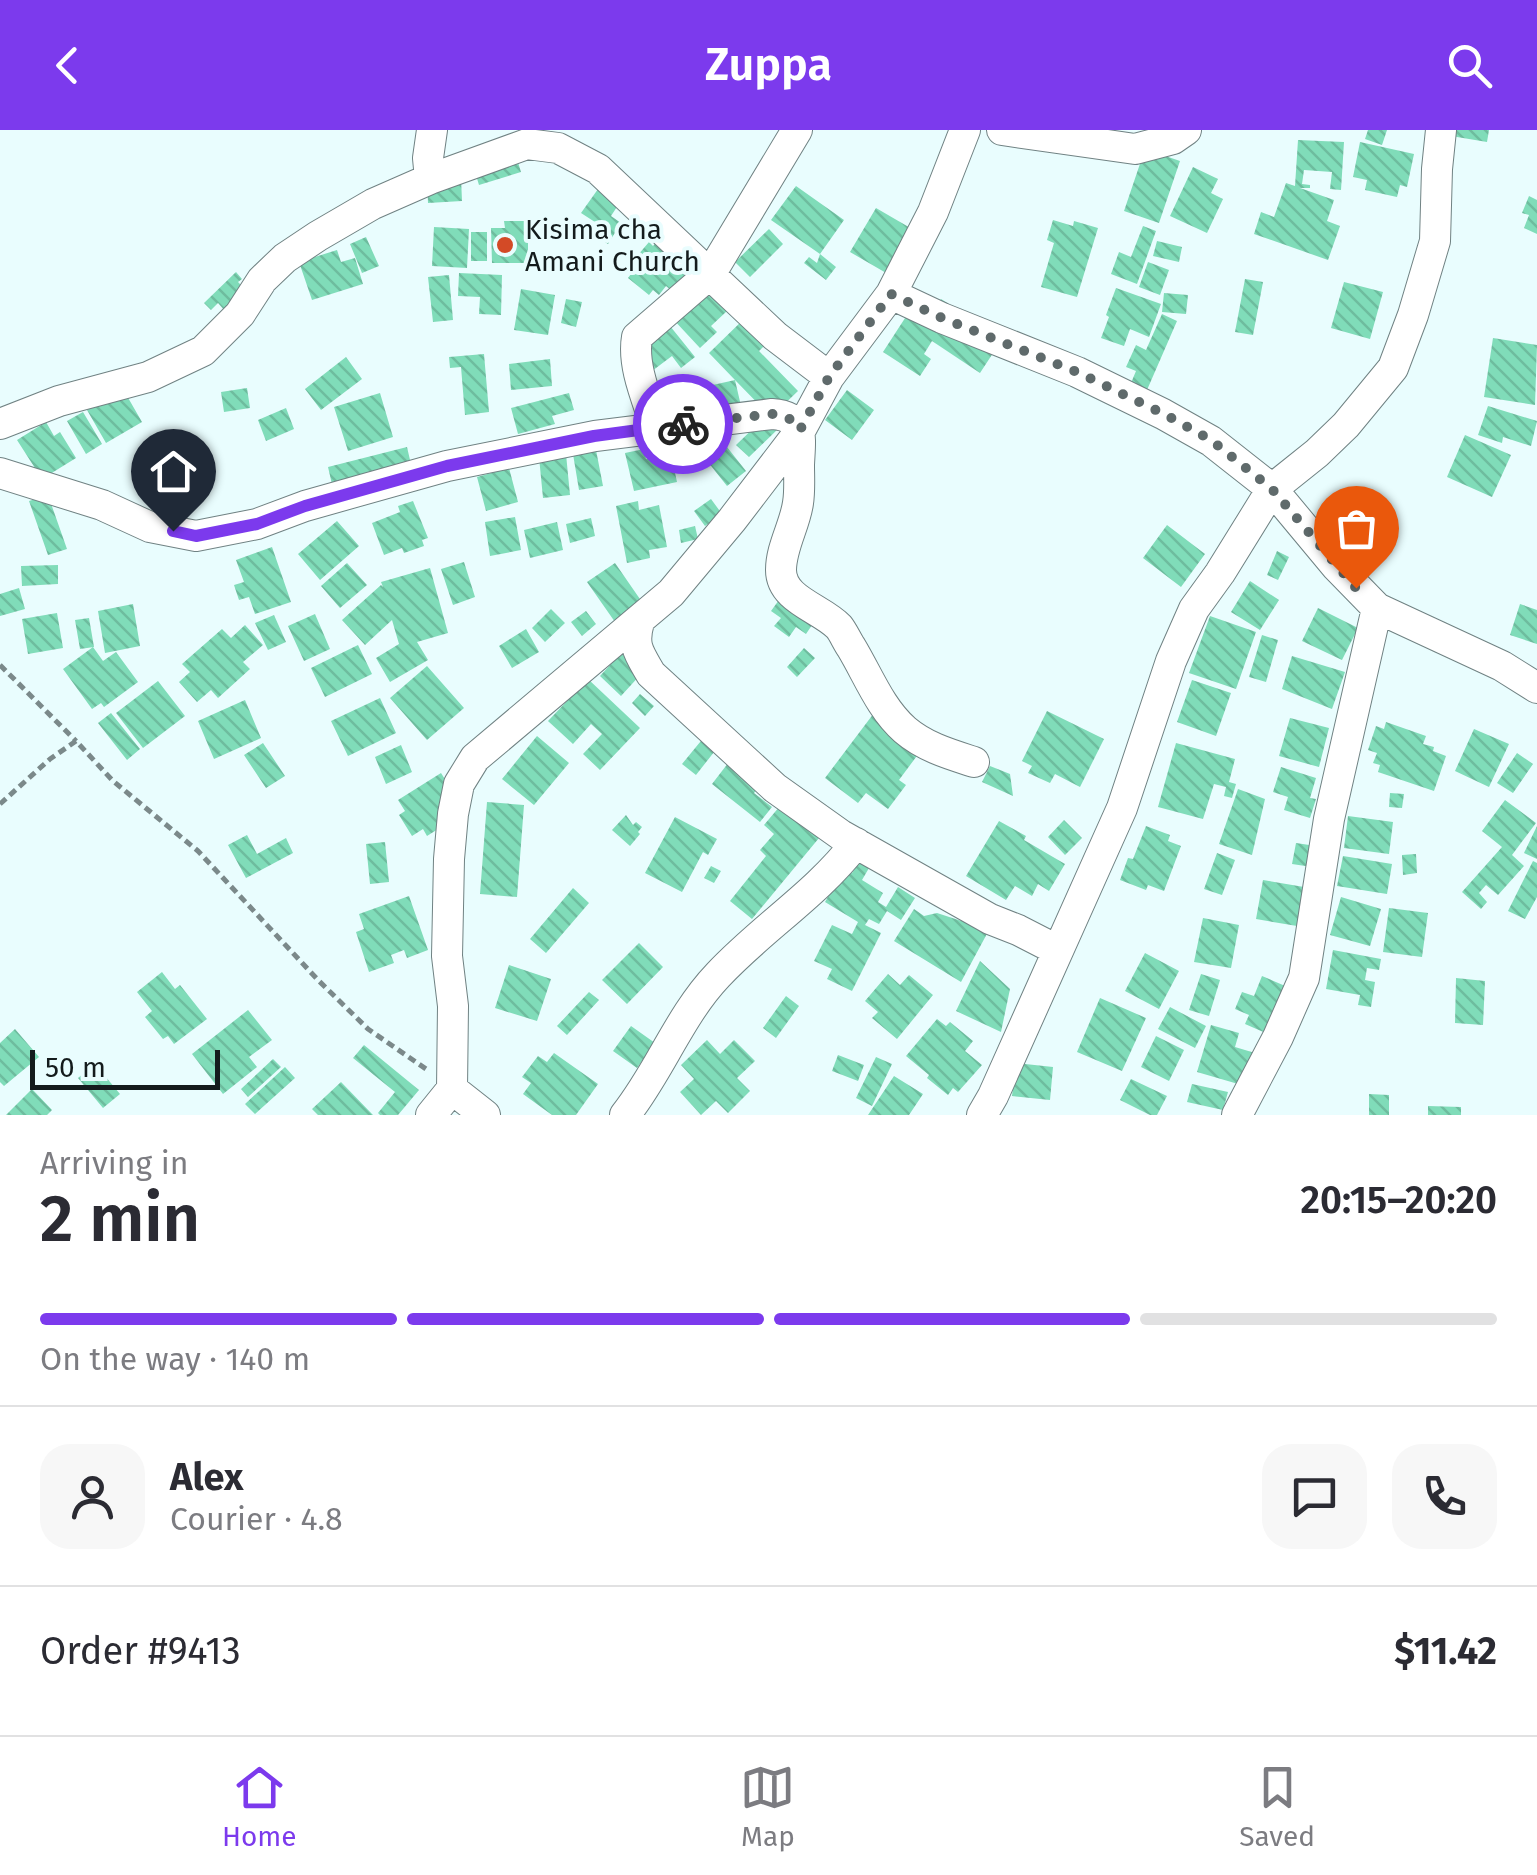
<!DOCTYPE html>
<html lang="en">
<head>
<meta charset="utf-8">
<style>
	body { margin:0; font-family:"Fira Sans",sans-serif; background:#f7f7f7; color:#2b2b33; height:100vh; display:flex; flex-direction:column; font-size:38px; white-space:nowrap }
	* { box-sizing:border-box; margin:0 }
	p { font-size:32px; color:#7c7c81 }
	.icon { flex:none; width:55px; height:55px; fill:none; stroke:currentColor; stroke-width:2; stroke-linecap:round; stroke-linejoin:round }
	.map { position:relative; height:985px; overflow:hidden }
	.details { display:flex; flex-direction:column; background:#fff; flex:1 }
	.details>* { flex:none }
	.scale { position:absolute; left:30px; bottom:25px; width:190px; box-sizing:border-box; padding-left:10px; border:5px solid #141b1c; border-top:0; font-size:28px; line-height:35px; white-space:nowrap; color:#141b1c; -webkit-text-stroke:8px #e9fdfe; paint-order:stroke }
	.pin { position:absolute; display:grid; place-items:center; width:85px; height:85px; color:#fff; margin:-102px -42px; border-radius:50% 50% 50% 0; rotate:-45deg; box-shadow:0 0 10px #0007 }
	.pin .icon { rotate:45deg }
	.courier { position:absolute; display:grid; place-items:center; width:100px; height:100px; margin:-50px; border:8px solid #7c3aed; border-radius:50%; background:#fff; color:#222; box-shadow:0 2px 12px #0007 }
	.overview em { font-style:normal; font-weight:600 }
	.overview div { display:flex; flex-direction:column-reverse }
	.overview { display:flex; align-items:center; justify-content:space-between; height:170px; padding:0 40px }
	h1 { font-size:65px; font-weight:600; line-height:75px }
	.bar { display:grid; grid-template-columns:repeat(4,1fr); gap:15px 10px; align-content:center; height:120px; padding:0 40px }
	.bar i { height:12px; border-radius:8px; background:#e1e1e2 }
	.bar .active { background:#7c3aed }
	.bar p { grid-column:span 4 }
	.line { display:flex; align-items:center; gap:25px; padding:0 40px; border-top:2px solid #e1e1e2 }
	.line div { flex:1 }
	.round { display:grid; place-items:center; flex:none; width:105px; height:105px; border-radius:30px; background:#f7f7f7 }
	header { display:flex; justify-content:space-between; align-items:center; height:130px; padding:0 40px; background:#7c3aed; color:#fff; font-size:45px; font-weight:600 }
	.dock { display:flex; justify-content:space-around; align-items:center; height:140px; border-top:2px solid #e1e1e2; background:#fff; font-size:28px; color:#7c7c81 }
	.dock a { display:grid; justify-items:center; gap:5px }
	.dock .active { color:#7c3aed }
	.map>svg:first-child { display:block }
	.building { fill:url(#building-back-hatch) }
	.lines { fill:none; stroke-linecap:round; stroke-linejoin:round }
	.street-casing { stroke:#708283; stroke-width:32 }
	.path { stroke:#7b898a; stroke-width:5; stroke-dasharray:8 5; stroke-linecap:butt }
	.street { stroke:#fff; stroke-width:30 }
	.done { stroke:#5f6a6b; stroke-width:10; stroke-dasharray:0 18 }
	.route { stroke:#7c3aed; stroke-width:12 }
	.poi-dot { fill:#d34a26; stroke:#e9fdfe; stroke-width:4 }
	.labels { text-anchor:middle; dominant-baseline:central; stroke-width:8; stroke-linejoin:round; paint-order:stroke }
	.poi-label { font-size:28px; fill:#141b1c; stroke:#e9fdfe; text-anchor:start }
</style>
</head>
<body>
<header><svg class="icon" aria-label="back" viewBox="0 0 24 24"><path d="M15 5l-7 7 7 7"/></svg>Zuppa<svg class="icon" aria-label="search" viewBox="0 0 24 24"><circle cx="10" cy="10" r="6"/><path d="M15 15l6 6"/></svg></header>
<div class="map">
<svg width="1537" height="985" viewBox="0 0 1537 985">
	<defs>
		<pattern id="building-back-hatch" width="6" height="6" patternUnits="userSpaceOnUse" patternTransform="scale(2.5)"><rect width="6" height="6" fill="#80dcb9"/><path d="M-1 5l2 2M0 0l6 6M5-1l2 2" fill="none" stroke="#6ebc9e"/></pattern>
	</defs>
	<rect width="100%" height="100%" fill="#e9fdfe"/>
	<path class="building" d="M1368,0H1387L1382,15L1365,9Z
		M1447,0H1489L1487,12L1445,5Z
		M1298,10L1344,12L1341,60L1330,59L1332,42L1304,40L1302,54L1310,55V58H1300L1334,70L1327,91L1340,96L1328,130L1254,104L1261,82L1274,87L1286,53L1295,56Z
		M1360,12L1414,24L1407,57L1400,55L1397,67L1365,60L1367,50L1353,47Z
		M1145,19L1180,31L1159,93L1124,81Z
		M517,29L521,42L479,55L475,42Z
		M1193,37L1218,49L1211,63L1223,69L1207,103L1170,86Z
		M461,48L462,71L428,73L427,49Z
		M603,52L624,66L611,86L621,93L608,114L591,103L598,94L581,83Z
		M796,56L844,90L820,124L771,90Z
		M1529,66L1537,70V104L1524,98L1529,85L1522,83Z
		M876,78L919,103L893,147L850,122Z
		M1053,90L1073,96L1074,91L1098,98L1077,167L1041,157L1054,113L1047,110Z
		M504,91H528V133H492L491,98H505Z
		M1143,96L1156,101L1137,154L1111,144L1119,122L1131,127Z
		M434,97L469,99L467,138L432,136Z
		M769,99L783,114L750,147L735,132Z
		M471,102H487V131H471Z
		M366,107L379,136L362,143L350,114Z
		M659,109L694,138L673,162L666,156L659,165L653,160L649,165L628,148L631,144L626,139L649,112L653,116Z
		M1157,111L1182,117L1179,132L1153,126Z
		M337,120L341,132L355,128L363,154L312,170L299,132Z
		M820,124L836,137L826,150L804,133L809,127L817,133Z
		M1148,132L1169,140L1160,165L1139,157Z
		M236,142L242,149L238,152L241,155L225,181L218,173L211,180L204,173Z
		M459,143L502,145L501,185L479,184L480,167L458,166Z
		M449,145L453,190L433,192L428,147Z
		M1245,149L1263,152L1253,205L1235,202Z
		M1344,152L1383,162L1370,209L1331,198Z
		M704,157L727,181L711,196L717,202L700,218L672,188Z
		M1116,158L1161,174L1149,207L1130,199L1124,216L1101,208L1109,187L1106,185Z
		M521,159L555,165L548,205L514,200Z
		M1164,163L1188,165L1186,184L1162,182Z
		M920,165L937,176L941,169L952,176L948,182L999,214L980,243L932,211L924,224L931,229L920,246L883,222Z
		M566,169L582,172L576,197L561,193Z
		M1162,184L1177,191L1147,260L1131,253L1136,241L1126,237L1136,215L1146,220Z
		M747,186L770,210L759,221L798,261L771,287L735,250L741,276L670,292L664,266L735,250L709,223Z
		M666,191L695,227L681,238L672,226L652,241L643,210Z
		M1493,208L1537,215L1535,275L1484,267Z
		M484,224L489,282L465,285L461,237L450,238L449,227Z
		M346,227L362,249L321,280L305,259Z
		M550,229L552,256L511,260L509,234Z
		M247,258L250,278L224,282L221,262Z
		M123,259L142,292L106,313L87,280Z
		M847,260L874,280L852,310L825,290Z
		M380,263L393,307L348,321L334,277Z
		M569,263L574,280L552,286L555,294L518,304L511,278Z
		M1488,276L1537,291L1531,316L1503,307L1502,313L1478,305Z
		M286,278L294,299L266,311L258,290Z
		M83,282L102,314L86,324L67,291Z
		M766,286L779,298L749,327L736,315Z
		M46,292L54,306L60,302L76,328L42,349L17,310Z
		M1465,305L1511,325L1492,367L1447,347Z
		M723,312L746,341L727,356L704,327Z
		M407,317L413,343L334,363L328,337Z
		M644,319L646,329L671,324L677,352L634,361L625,323Z
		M596,320L603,356L579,360L573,324Z
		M566,324L570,365L543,368L539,327Z
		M509,338L518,372L486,381L477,347Z
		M48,365L67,419L48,425L29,371Z
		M711,369L722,384L705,396L694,381Z
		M413,371L428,408L422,410L424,416L404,423L402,418L384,425L372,393L400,382L398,376Z
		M638,371L639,380L659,375L667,417L649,420L650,428L627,433L616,376Z
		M515,387L521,420L490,426L485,392Z
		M591,388L595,406L570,413L566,394Z
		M337,391L359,416L320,450L298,424Z
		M557,392L563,420L530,428L524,400Z
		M1167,395L1205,424L1181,457L1143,428Z
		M695,396L698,409L681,413L679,400Z
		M272,417L291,472L255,484L249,467L239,470L234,455L244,452L236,430Z
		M1277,421L1289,427L1278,450L1267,445Z
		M464,432L475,467L453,475L441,439Z
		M347,433L367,455L340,478L321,456Z
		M615,433L642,472L615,492L587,452Z
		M58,435V454L22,456L21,436Z
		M430,438L448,503L417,512L428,530L390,552L376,528L399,514L392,490L365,515L342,490L381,455L383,457L381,452Z
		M1250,451L1279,470L1260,500L1231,482Z
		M19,458L25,479L0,486V464Z
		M784,463L816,489L806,504L796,497L789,507L774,496L781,488L771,481Z
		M133,474L140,516L105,523L98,481Z
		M1520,474L1537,480V514L1510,505Z
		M1318,478L1358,498L1342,530L1302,511Z
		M551,479L565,493L545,512L532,498Z
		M586,481L596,494L582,506L571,492Z
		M57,483L63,518L28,524L22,489Z
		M315,484L330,519L304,531L288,496Z
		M274,485L286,512L268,520L255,493Z
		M1210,486L1256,502L1236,559L1189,543Z
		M89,488L94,517L80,519L75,490Z
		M245,495L263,515L243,532L250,539L218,568L211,560L197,572L179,552L190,542L182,534L222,499L231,508Z
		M526,499L539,522L512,538L499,516Z
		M1262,505L1278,510L1266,552L1249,547Z
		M358,515L372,544L325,567L311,538Z
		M93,517L103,531L116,522L138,552L104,577L101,573L92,579L63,539Z
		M804,518L815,528L797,547L787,537Z
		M621,523L642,543L621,566L600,546Z
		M1292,526L1345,542L1332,579L1282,559Z
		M427,536L464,578L427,610L390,568Z
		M588,549L640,598L600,640L583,624L602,604L591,594L573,614L548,591Z
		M1192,550L1231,563L1216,606L1177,592Z
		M158,551L185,586L143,618L116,583Z
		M640,564L654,576L645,586L632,573Z
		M380,568L396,603L348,626L331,591Z
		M245,570L261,608L214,629L198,591Z
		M1047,581L1104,609L1080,657L1055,644L1050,653L1028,643L1032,636L1022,631Z
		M111,583L140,619L127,630L98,593Z
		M874,583L922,619L899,650L906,655L888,679L866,663L858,673L825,648Z
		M1290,588L1329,598L1319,637L1279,626Z
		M1386,592L1426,606L1423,614L1434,617L1433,621L1446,626L1434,661L1378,642L1380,635L1373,633L1377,623L1368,620L1376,596L1384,599Z
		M1474,599L1509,614L1489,657L1455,641Z
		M537,606L569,633L534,675L502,649Z
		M705,606L718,617L696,645L682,634Z
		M263,613L285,646L266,658L244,625Z
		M1176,613L1235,629L1229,652L1236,654L1232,668L1224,666L1226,657L1214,654L1203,689L1158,677Z
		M401,615L412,642L386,654L375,627Z
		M1517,623L1533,634L1513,663L1497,653Z
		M732,628L763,652L754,663L772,677L760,692L712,654Z
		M990,636L1010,644L1013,666L982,652Z
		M1281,637L1316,648L1310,668L1316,669L1310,688L1284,680L1288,667L1273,662Z
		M441,643L462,676L446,694L427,706L423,699L412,706L399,685L405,681L398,670Z
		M1238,659L1265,669L1252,725L1219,714Z
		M1390,663L1404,664L1402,678L1389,677Z
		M1505,670L1536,693L1512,725L1524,736L1498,765L1486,755L1479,763L1487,772L1481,779L1462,762L1502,717L1482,701Z
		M487,672L524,675L517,767L480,764Z
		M780,676L819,708L752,789L730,771L766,726L760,720L774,704L764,695Z
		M626,685L633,695L636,692L642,697L638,702L640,704L630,716L612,700Z
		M1348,686L1393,692L1389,724L1344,718Z
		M675,687L717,709L708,725L703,722L682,762L645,743Z
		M1064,690L1082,708L1065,725L1048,707Z
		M999,691L1026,706L1024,710L1065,734L1049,761L1038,754L1032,766L1015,756L1006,770L966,746Z
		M1146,696L1170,705L1168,711L1181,716L1164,761L1148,755L1146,760L1120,750L1128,728L1133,729Z
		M1537,696V729L1524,723Z
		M247,705L257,724L286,708L293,723L246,748L228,715Z
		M385,712L389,752L370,754L366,714Z
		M1296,713L1316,716L1312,737L1292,734Z
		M1217,723L1235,730L1222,765L1204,759Z
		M1416,724L1417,743L1403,745L1402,725Z
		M1343,726L1392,734L1387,764L1337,756Z
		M1533,731L1537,733V767L1525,789L1508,781Z
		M859,732L869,738L862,750L883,763L878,772L886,777L898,757L915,768L901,790L887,781L879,794L869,789L865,795L881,803L852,861L827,849L832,839L814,831L832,795L852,804L858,792L825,772L844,739L852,743Z
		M711,736L721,741L714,753L704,748Z
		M1263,750L1304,757L1297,796L1256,789Z
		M573,758L589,773L546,823L530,809Z
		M409,766L428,820L407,828L404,820L391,825L394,833L369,842L356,802L364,799L359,784Z
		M1341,767L1381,779L1370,816L1330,805Z
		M1389,778L1428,783L1422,827L1383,822Z
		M914,779L924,786L937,783L989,800L961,852L894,811Z
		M1203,788L1239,795L1231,838L1194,832Z
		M639,813L663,837L627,874L602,850Z
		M1333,820L1381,829L1379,840L1367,838L1365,850L1375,852L1371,877L1358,875L1360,865L1326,859Z
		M1145,823L1179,841L1159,879L1125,861Z
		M980,831L1010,859L1001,902L956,881Z
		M509,835L551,849L537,891L495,878Z
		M162,842L175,859L180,855L207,889L174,914L168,906L163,909L145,887L152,881L137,862Z
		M888,844L900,855L909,845L933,865L897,909L872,888L878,882L865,871Z
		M1201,844L1220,850L1209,886L1189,880Z
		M1262,846L1297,861L1277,908L1245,894L1249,885L1235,879L1242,862L1254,866Z
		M1456,848L1485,851L1483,895L1455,893Z
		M589,862L599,870L567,905L557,896Z
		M786,866L799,876L776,908L763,898Z
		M1100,868L1146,888L1122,941L1077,922Z
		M1170,877L1206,896L1195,918L1158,899Z
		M248,880L272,910L249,927L257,937L223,964L192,924Z
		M937,889L946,896L950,892L973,911L965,921L982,935L958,962L953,958L948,965L927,948L929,945L906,926Z
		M1211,895L1239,903L1235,917L1255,923L1245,956L1197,942Z
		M631,896L655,913L637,938L613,921Z
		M15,899L39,927L4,956L0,952V913Z
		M1156,906L1184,920L1169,951L1141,937Z
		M707,910L720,924L734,910L755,931L737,948L750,961L728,983L716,971L701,985L680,962L694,949L681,935Z
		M364,915L419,960L398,985H380L378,983L395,962L353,928Z
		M554,923L598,954L576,985H552L523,964L531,953L522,947L538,926L547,932Z
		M838,925L864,935L858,951L832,941Z
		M876,927L892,934L872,976L856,968Z
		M273,929L281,937L248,967L241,959Z
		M1016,933L1053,937L1050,970L1012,966Z
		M95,934L120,964L103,978L78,948Z
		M285,937L295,948L255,984L245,974Z
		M894,946L923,964L909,985H868Z
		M1131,949L1167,966L1157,985H1150L1120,970Z
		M341,952L373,985H318L312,979Z
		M1192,954L1228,962L1223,980L1187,972Z
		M32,959L52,980L47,985H6Z
		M1369,964L1389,965V985H1369Z
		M1428,976L1461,977V985H1428Z"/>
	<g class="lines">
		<defs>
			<path id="street" d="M1002,0L1135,19L1173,9L1186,0
				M430,49L428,28L432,0
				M891,164L942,188L1077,242L1163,284L1211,311L1272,359L1336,436L1377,478L1502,536L1537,558
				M0,294L59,271L148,247L203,221L240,184L262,150L285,128L318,106L373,74L430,49L527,14L558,18L598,39L775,206L829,247
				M656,297C647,269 632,236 637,207L711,143L797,0
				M0,343L102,375L150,397L196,406L257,394L305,376L447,336L595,306L772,284C806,286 800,309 799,335C799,347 800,361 798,373C795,395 781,417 781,440C781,470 821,478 839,497C843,502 847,511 851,517C868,545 880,578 905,600C925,617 949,624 974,632
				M639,492C632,516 639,523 651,544L775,658L841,705L990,789L1018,800L1057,820
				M452,959L485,985
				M431,985L452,959L453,876L447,826L449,729L453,684L459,654L475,628L671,463L732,390L800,301L829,247L891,164L933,82L965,0
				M625,985C660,941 679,886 718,845C763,797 816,765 856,713
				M982,985L993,966L1122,678L1171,531L1194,479L1220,443L1272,359L1317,323L1346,295L1393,238L1413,185L1435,111L1437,39L1441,0
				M1237,985L1278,907L1304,848L1329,689L1377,478"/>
		</defs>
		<use href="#street" class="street-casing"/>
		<path class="path" d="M0,535L76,611
			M0,674L50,629L76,611L113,651L198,721L318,850L368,899L426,939"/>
		<use href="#street" class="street"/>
	</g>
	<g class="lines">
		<path class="done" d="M683,294L772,284C786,285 792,289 800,300L829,247L891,164L942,188L1077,242L1164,284L1211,310L1272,359L1356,458"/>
		<path class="route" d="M173,401L196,406L257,394L305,376L447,336L594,306L683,294"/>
	</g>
	<circle class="poi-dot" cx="505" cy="115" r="10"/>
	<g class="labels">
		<g class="poi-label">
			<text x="525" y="99">Kisima cha<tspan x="525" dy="32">Amani Church</tspan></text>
		</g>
	</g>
</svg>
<div class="scale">50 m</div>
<div class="pin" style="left:1356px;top:458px;background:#ea580c"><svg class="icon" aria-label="bag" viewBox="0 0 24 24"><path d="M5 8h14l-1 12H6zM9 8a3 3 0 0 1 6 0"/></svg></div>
<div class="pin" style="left:173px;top:401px;background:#1f2937"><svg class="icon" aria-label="home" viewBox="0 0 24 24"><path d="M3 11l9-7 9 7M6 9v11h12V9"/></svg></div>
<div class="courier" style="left:683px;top:294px"><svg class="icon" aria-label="bike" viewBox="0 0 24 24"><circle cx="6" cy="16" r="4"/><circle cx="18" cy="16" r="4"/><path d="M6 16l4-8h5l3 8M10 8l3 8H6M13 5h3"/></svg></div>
</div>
<section class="details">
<div class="overview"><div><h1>2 min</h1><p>Arriving in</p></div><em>20:15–20:20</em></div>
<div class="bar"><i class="active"></i><i class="active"></i><i class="active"></i><i></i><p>On the way · 140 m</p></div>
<div class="line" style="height:180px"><a class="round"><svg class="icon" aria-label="person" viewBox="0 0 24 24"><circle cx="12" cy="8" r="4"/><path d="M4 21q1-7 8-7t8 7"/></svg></a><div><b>Alex</b><p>Courier · 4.8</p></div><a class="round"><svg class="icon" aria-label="chat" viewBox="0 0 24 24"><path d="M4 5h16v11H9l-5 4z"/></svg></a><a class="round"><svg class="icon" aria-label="phone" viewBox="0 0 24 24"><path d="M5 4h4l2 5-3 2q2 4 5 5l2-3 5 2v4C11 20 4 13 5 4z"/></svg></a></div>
<div class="line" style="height:130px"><div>Order #9413</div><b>$11.42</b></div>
</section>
<nav class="dock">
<a class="active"><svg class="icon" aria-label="home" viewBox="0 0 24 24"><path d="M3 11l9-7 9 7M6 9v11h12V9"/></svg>Home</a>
<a><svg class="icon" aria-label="map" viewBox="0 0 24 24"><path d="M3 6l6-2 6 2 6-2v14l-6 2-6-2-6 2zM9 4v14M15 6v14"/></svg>Map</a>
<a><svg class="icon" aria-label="saved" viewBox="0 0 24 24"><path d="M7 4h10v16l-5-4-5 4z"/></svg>Saved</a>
</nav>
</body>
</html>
